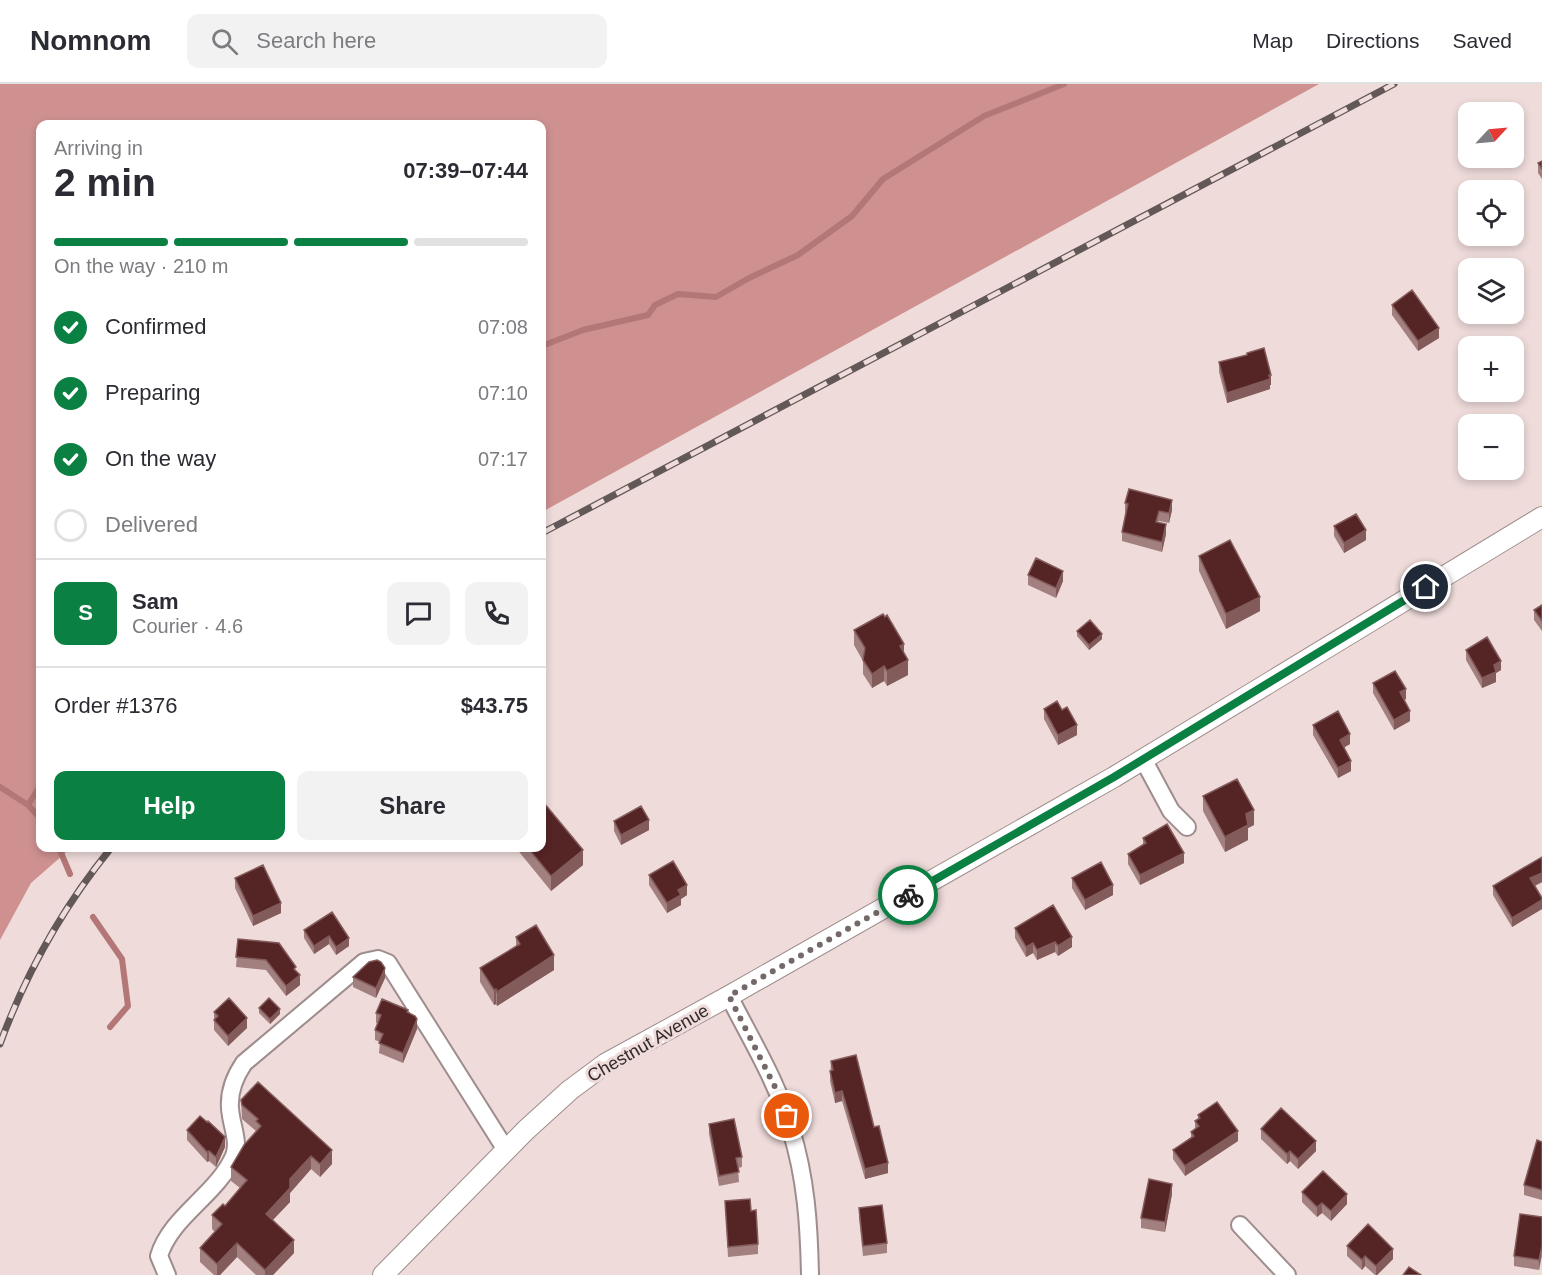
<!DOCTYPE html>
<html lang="en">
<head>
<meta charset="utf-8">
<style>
	body { margin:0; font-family:Arial,sans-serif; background:#f2f2f3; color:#2b2b33; height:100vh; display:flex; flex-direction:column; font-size:22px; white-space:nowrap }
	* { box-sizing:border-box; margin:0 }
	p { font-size:20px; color:#7c7c81 }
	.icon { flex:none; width:33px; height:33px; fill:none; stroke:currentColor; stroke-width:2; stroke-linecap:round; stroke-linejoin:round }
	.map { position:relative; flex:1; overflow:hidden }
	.sheet { position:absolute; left:36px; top:36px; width:510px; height:732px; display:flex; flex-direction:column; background:#fff; border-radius:12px; box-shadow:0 3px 9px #0003 }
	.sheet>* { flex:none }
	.needle { width:39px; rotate:64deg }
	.tools { position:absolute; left:1458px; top:18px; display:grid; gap:12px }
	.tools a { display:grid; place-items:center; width:66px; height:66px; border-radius:12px; background:#fff; box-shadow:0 3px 9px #0003; font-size:30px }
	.pin { position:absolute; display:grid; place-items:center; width:51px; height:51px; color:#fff; margin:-26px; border:3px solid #fff; border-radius:50%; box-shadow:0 2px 6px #0007 }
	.courier { position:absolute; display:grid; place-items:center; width:60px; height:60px; margin:-30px; border:4px solid #0b8043; border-radius:50%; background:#fff; color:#222; box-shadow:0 2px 8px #0007 }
	.overview em { font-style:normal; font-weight:600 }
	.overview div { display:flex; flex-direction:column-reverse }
	.overview { display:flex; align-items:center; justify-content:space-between; height:102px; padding:0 18px }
	h1 { font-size:39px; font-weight:600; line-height:45px }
	.bar { display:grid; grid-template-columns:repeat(4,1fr); gap:9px 6px; align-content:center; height:72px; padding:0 18px }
	.bar i { height:8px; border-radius:4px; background:#e1e1e2 }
	.bar .on { background:#0b8043 }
	.bar p { grid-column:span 4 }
	.line { display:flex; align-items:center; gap:15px; padding:0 18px; border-top:2px solid #e1e1e2 }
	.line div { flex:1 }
	.round { display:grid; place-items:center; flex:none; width:63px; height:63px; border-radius:12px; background:#f2f2f3 }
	ol { padding:0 18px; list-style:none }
	li { display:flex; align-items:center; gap:18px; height:66px }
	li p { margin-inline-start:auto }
	li .icon { padding:6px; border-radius:50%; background:#0b8043; color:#fff; stroke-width:4 }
	li:last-child { color:#7c7c81 }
	li i { width:33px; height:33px; border:3px solid #e1e1e2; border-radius:50% }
	.primary-button { display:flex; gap:12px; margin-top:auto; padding:12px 18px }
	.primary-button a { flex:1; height:69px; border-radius:12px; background:#0b8043; color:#fff; font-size:24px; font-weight:600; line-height:69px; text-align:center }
	.primary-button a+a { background:#f2f2f3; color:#2b2b33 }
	header { display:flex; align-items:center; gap:36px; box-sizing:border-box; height:84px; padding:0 30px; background:#fff; border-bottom:2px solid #e1e1e2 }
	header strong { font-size:28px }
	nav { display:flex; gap:33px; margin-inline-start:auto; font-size:21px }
	.search { width:420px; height:54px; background:#f2f2f3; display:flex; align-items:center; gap:15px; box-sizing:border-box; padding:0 21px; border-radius:12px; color:#7c7c81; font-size:22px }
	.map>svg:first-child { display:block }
	.forest { fill:#ce9190 }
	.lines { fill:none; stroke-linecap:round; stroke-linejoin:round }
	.stream { stroke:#b27776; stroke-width:6 }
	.minor-casing { stroke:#9e8d8c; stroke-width:20 }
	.tertiary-casing { stroke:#9e8d8c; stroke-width:22 }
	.minor { stroke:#fff; stroke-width:16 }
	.tertiary { stroke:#fff; stroke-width:20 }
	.rail-casing { stroke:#625857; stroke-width:7 }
	.rail { stroke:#eedbda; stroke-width:4.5; stroke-dasharray:14; stroke-linecap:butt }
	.wall { fill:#a28080 }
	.shaded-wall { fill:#835b5b }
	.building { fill:#552425; stroke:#835b5b; stroke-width:1.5 }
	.done { stroke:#746968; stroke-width:6; stroke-dasharray:0 10.8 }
	.route { stroke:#0b8043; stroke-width:8 }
	.labels { text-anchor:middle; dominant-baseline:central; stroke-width:6; stroke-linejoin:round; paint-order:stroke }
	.street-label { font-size:18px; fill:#322c2b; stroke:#eedbda }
</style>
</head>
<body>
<header>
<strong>Nomnom</strong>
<div class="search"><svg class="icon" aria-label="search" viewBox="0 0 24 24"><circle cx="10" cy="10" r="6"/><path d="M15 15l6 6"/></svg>Search here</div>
<nav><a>Map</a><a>Directions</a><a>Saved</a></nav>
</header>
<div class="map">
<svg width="1542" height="1191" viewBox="0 0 1542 1191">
	<rect width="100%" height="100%" fill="#eedbda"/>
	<path class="forest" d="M0,0H1319L542,428V40H40V764H71L31,799L0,856Z"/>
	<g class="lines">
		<path class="stream" d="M542,262L583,246L648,231L655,221L678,210L716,213L749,194L798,171L852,132L883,95L984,32L1064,0
			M0,703L28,721L40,734
			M28,721L40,702
			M59,764L70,790
			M93,833L122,875L128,922L110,943"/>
		<defs>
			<path id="minor" d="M1143,675L1171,727L1187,743
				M729,912C751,956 778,999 791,1046C806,1094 809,1141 810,1191
				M1240,1141L1287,1191
				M167,1191L159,1172C171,1132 217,1111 234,1072C239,1059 233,1045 231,1032C227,1012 233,995 244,979L364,878L378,875L388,879L506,1066"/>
			<path id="tertiary" d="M383,1191L526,1046L570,1006L605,980L729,912L1114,693L1542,433"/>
		</defs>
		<use href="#minor" class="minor-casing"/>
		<use href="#tertiary" class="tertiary-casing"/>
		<use href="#minor" class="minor"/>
		<use href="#tertiary" class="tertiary"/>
		<defs>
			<path id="rail" d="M542,449L1394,0
				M0,960C26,889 63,823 111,764"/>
		</defs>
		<use href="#rail" class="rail-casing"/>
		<use href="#rail" class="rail"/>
	</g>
	<path class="wall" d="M1542,77V95L1538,89V79Z
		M1392,221L1439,254L1418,267L1392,231Z
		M1247,269L1271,301H1270V305L1227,319L1219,288V278L1247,271Z
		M1125,419L1172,426L1169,439L1159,437L1158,438L1166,450L1162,468L1122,457V448L1125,429Z
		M1334,442L1366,456L1344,469L1334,452Z
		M1199,472L1260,527L1226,545L1199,487Z
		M1028,491L1063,497L1056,514L1028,501Z
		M1542,521V547L1534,536V526Z
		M885,533L904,569L908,591L887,602L884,597L872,604L863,590V577L854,561V546Z
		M1077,547L1102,555L1089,566L1077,552Z
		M1466,566L1501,586L1496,589V598L1482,604L1466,576Z
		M1373,599L1406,615L1404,616L1410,637L1394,646L1373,609Z
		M1044,625L1077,651L1058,661L1044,635Z
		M1313,641L1350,660L1344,663L1351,687L1338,694L1313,651Z
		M1203,712L1254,741L1248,744V756L1225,768L1203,727Z
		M614,737L649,746L621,761L614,747Z
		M1143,754L1184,779L1140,801L1128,780V770L1143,761Z
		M516,764H542L583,781L551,807Z
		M1542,773V798L1535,802L1542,814V825L1512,843L1493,811V802Z
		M649,791L687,811L681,815V821L667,829L649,801Z
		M235,794L281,829L253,842L235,804Z
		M1072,794L1113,811L1085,826L1072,804Z
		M332,828L349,862L336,871L329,860L314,870L304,854V846Z
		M1015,844L1072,863L1058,872L1055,868L1037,876L1033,869L1026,873L1015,854Z
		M516,853L554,886L497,922L496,920L494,921L480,898V884L516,863Z
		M238,855L300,901L286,912L266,886L236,883Z
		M353,893L385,894L376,914L353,903Z
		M259,924L280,930L270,940L259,929Z
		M214,928L247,944L228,962L214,946Z
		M408,928L417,945L403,979L379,969L380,958L375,956V946L378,939H376V929Z
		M831,977L874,1043L888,1089L865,1095L842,1017L835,1019L830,997Z
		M241,1016L332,1080L320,1093L311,1085L290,1109V1118L273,1136L294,1169L273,1191H256L237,1173L220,1191H214L200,1178V1164L215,1148L212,1145V1131L225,1122L240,1104L231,1097V1083L256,1047L242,1035Z
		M1198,1031L1238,1057L1185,1092L1173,1075V1066L1191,1053V1048L1195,1045V1037L1198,1035Z
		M709,1040L742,1073V1083L738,1084L739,1098L719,1102L709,1050Z
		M1261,1045L1316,1067L1298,1085L1290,1077L1287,1080L1261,1055Z
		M187,1046L225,1063L216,1083L209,1077L207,1078L187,1056Z
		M1542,1058V1116L1524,1111V1101Z
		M1302,1108L1347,1120L1331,1137L1322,1129L1317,1133L1302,1118Z
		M1172,1110L1165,1148L1141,1144V1134Z
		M725,1117L751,1127L758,1160V1170L728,1173Z
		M859,1124L887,1159V1169L863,1172L859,1134Z
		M1542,1133V1172L1539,1186L1514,1182V1172Z
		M1347,1162L1393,1175L1377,1191H1375L1365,1182L1362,1186L1347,1172Z"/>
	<path class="shaded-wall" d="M1439,244V254L1418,267V257Z
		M1271,291V301H1270V305L1227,319V309Z
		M1172,416V426L1169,439V429Z
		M1166,440V450L1162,468V458Z
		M1366,446V456L1344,469V459Z
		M1063,487V497L1056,514V504Z
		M1260,513V527L1226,545V530Z
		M1102,550V555L1089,566V561Z
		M904,560V575L900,562Z
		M908,576V591L887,602V587Z
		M1501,577V586L1496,589V598L1482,604V594L1494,581Z
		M884,582V597L872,604V590Z
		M1406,605V615L1400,618V608Z
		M1410,627V637L1394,646V636Z
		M1077,641V651L1058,661V651Z
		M1350,650V660L1340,666V656Z
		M1351,677V687L1338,694V684Z
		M1254,726V741L1248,744V756L1225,768V753L1246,730Z
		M649,736V746L621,761V751Z
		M583,766V781L551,807V792Z
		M1184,769V779L1140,801V791Z
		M1542,789V798L1530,804V794Z
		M687,801V811L681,815V821L667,829V819L678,806Z
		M1113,801V811L1085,826V816Z
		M1542,816V825L1512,843V834Z
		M281,819V829L253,842V832Z
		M329,852V860L314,870V862Z
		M1072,853V863L1058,872V862Z
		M349,854V862L336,871V863Z
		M1055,858V868L1037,876V866Z
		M1033,859V869L1026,873V863Z
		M554,871V886L497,922V908Z
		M385,884V894L376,914V904Z
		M300,891V901L286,912V902Z
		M496,905V920L494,921V906Z
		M280,925V930L270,940V935Z
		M247,934V944L228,962V952Z
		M417,935V945L403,979V969Z
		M842,1007V1017L835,1019V1009Z
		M1238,1047V1057L1185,1092V1082Z
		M225,1053V1063L216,1083V1073Z
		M1316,1057V1067L1298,1085V1075Z
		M332,1066V1080L320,1093V1080Z
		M209,1067V1077L207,1078V1068Z
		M1290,1067V1077L1287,1080V1070Z
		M311,1072V1085L290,1109V1118L266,1143V1130L290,1095Z
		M888,1079V1089L865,1095V1085Z
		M1172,1100V1110L1165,1148V1138Z
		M1347,1110V1120L1331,1137V1127Z
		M1322,1119V1129L1317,1133V1123Z
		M294,1156V1169L273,1191H265V1186Z
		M237,1159V1173L220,1191H217V1180Z
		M1541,1162V1172L1539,1186V1176Z
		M1393,1165V1175L1377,1191H1376V1182Z
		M1365,1172V1182L1362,1186V1176Z"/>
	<path class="building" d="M1542,77V85L1538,79Z
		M1412,206L1439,244L1418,257L1392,221Z
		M1264,264L1271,291H1269L1270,295L1227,309L1219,278L1247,271V269Z
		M1129,405L1172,416L1169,429L1159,427L1156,438L1166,440L1162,458L1122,448L1128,420L1125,419Z
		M1356,430L1366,446L1344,459L1334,442Z
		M1230,456L1260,513L1226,530L1199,472Z
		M1036,474L1063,487L1056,504L1028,491Z
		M1542,521V537L1534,526Z
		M883,530L885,533L887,531L904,560L900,562L908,576L887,587L884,582L872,590L863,576L865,564L854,546Z
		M1090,536L1102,550L1089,561L1077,547Z
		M1487,553L1501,577L1494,581L1496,588L1482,594L1466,566Z
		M1395,587L1406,605L1400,608L1410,627L1394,636L1373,599Z
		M1057,617L1062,626L1067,623L1077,641L1058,651L1044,625Z
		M1338,627L1350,650L1340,656L1351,677L1338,684L1313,641Z
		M1237,695L1254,726L1246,730L1248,741L1225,753L1203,712Z
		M544,719L583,766L551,792L528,764H542V721Z
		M641,722L649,736L621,751L614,737Z
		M1167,740L1184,769L1140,791L1128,770L1146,759L1143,754Z
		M1542,773V789L1530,794L1542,814V816L1512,834L1493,802Z
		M673,777L687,801L678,806L681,811L667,819L649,791Z
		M1101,778L1113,801L1085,816L1072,794Z
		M263,781L281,819L253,832L235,794Z
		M1053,821L1072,853L1058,862L1055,858L1037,866L1033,859L1026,863L1015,844Z
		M332,828L349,854L336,863L329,852L314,862L304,846Z
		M536,841L554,871L497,908L496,905L494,906L480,884L520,860L516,853Z
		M238,855L279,859L296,883L294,885L300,891L286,902L266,876L236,873Z
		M377,876L381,878L385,884L376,904L353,893L369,878Z
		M229,914L247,934L228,952L214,936L218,932L214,928Z
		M269,914L280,925L270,935L259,924Z
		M382,915L408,926L407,928L415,932L417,935L403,969L379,959L383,950L375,946L381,931L376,929Z
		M856,971L874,1043L879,1042L888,1079L865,1085L842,1007L835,1009L830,987L833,986L831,977Z
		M258,998L332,1066L320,1080L311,1072L290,1095V1104L266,1130L294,1156L265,1186L237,1159L217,1180L200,1164L222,1140L212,1131L223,1120L225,1122L247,1096L231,1083L244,1061L261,1042L256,1037L258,1035L242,1021L241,1016Z
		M1217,1018L1238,1047L1185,1082L1173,1066L1194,1052L1191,1048L1199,1042L1195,1037L1200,1034L1198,1031Z
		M1281,1024L1316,1057L1298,1075L1290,1067L1287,1070L1261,1045Z
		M200,1032L207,1038L208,1037L225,1053L216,1073L209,1067L207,1068L187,1046Z
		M734,1035L742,1073L736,1074L739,1088L719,1092L709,1040Z
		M1537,1056L1542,1058V1106L1524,1101Z
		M1323,1087L1347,1110L1331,1127L1322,1119L1317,1123L1302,1108Z
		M1149,1095L1172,1100L1165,1138L1141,1134Z
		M750,1115L751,1127L756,1126L758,1160L728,1163L725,1117Z
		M882,1121L887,1159L863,1162L859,1124Z
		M1520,1130L1542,1133V1162L1539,1176L1514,1172Z
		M1368,1140L1393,1165L1376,1182L1365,1172L1362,1176L1347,1162Z
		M1409,1183L1421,1191H1403Z"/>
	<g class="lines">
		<path class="done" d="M787,1032L775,1003L729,912L908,811"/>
		<path class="route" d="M908,811L1114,693L1426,503"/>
	</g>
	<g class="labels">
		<g class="street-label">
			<text transform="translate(648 959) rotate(-30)">Chestnut Avenue</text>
		</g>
	</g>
</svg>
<div class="tools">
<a><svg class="needle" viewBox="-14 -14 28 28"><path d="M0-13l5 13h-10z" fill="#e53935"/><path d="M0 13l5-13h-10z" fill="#7c7c81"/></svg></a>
<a><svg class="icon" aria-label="locate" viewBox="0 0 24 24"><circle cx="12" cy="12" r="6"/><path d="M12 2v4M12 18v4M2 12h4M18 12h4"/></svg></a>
<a><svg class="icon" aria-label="layers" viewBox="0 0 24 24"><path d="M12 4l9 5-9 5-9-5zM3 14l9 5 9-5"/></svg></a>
<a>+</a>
<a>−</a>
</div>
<div class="pin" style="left:787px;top:1032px;background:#ea580c"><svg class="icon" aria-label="bag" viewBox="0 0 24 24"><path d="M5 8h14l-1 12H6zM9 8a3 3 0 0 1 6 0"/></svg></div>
<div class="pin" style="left:1426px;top:503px;background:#1f2937"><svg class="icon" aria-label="home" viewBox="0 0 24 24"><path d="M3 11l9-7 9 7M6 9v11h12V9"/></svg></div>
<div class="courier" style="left:908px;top:811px"><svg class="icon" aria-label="bike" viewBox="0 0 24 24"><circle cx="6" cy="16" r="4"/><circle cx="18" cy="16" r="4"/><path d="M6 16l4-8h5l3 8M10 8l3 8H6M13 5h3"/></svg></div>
<section class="sheet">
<div class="overview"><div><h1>2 min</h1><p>Arriving in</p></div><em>07:39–07:44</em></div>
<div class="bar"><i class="on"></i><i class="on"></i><i class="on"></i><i></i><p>On the way · 210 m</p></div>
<ol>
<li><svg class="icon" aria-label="check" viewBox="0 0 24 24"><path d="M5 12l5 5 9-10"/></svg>Confirmed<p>07:08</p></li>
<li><svg class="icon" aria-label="check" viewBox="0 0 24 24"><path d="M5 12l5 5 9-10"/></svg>Preparing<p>07:10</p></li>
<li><svg class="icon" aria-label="check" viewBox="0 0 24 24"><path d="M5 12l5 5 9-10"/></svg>On the way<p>07:17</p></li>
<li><i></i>Delivered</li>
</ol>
<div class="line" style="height:108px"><b class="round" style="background:#0b8043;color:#fff">S</b><div><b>Sam</b><p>Courier · 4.6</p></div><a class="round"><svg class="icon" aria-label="chat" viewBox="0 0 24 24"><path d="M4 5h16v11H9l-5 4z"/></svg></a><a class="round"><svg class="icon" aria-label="phone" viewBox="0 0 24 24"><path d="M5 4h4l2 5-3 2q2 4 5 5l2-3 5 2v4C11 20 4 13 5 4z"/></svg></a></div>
<div class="line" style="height:78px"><div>Order #1376</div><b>$43.75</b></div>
<div class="primary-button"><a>Help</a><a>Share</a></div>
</section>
</div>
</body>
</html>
